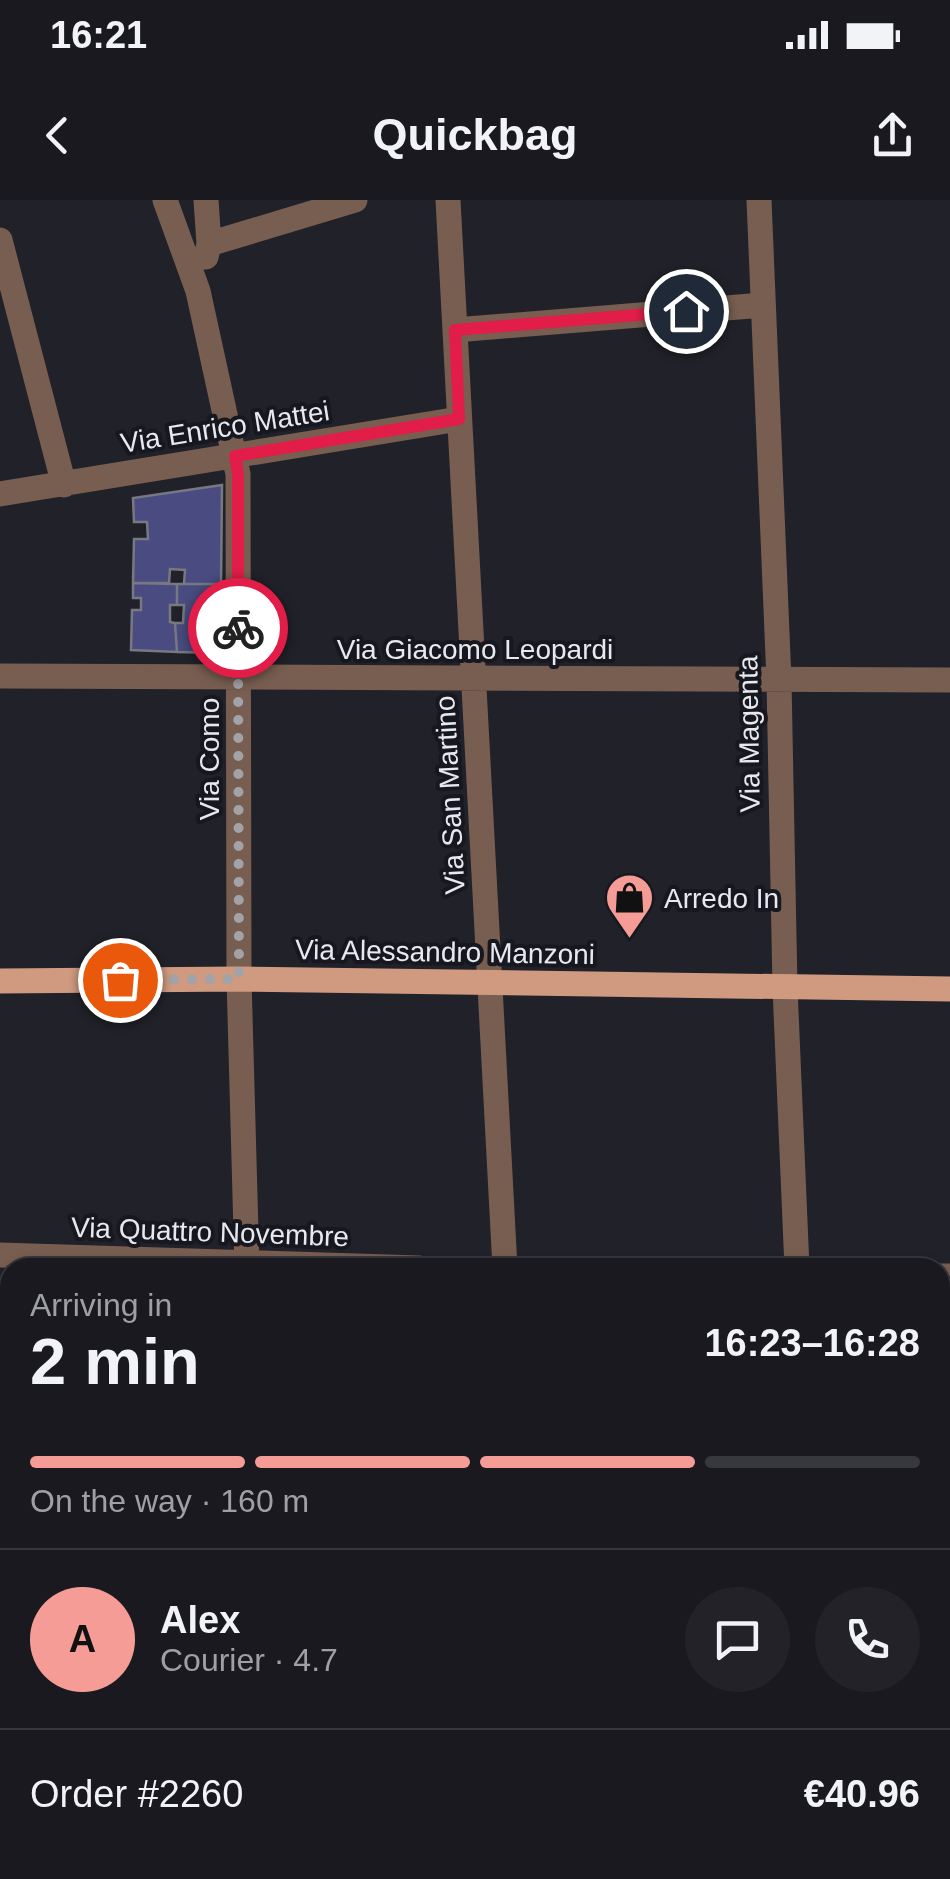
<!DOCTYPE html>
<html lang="en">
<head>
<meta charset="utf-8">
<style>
	body { margin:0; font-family:Helvetica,sans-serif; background:#222228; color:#f1f3f6; height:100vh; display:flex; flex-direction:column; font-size:38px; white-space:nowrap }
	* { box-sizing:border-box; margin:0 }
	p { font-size:32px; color:#9fa0a4 }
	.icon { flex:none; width:55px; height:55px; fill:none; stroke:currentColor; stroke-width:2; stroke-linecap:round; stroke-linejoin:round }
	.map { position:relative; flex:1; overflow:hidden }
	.panel { position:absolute; left:0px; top:1058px; width:950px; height:622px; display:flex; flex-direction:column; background:#19191f; border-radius:30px 30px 0 0; box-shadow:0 2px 8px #0004,0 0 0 2px #37383d }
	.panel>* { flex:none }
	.pin { position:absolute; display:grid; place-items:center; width:85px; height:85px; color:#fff; margin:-42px; border:5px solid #fff; border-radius:50%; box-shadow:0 2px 10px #0007 }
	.courier { position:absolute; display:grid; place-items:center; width:100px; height:100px; margin:-50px; border:8px solid #e11d48; border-radius:50%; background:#fff; color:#222; box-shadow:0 2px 12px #0007 }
	.headline em { font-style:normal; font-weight:700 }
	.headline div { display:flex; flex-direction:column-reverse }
	.headline { display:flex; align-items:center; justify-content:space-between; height:170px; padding:0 30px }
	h1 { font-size:65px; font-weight:700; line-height:75px }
	.bar { display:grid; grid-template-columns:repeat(4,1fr); gap:15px 10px; align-content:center; height:120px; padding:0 30px }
	.bar i { height:12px; border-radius:8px; background:#37383d }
	.bar .active { background:#f59c96 }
	.bar p { grid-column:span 4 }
	.line { display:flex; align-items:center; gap:25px; padding:0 30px; border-top:2px solid #37383d }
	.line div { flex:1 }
	.round { display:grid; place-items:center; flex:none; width:105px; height:105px; border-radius:52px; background:#222228 }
	.status { display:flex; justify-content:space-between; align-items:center; height:70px; padding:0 50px; background:#19191f; direction:ltr }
	.status svg { height:28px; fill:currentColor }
	header { display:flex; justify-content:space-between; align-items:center; height:130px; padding:0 30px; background:#19191f; font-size:45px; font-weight:700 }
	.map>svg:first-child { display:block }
	.building { fill:#4a4c81; stroke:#777881; stroke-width:2.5 }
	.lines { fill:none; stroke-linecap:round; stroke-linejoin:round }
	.minor { stroke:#785e51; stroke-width:25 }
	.major { stroke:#cf9a7f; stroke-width:25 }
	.done { stroke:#a2a3a9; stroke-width:10; stroke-dasharray:0 18 }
	.route { stroke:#e11d48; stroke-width:12 }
	.labels { text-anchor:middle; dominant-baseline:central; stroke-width:8; stroke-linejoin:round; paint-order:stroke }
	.street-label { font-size:28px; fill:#e8e9ee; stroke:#17181f }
	.poi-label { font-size:28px; fill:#e8e9ee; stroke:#17181f; text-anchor:start }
</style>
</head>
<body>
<div class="status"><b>16:21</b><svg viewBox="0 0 49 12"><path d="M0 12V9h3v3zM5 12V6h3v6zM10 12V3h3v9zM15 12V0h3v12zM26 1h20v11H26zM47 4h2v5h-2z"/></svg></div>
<header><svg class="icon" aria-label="back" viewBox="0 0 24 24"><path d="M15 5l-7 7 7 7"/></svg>Quickbag<svg class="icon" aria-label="share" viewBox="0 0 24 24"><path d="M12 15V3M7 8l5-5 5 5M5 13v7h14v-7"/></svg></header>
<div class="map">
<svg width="950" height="1679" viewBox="0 0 950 1679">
	<rect width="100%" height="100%" fill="#212129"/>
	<path class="building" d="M222,285L221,384H184L185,370L170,369L169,383H133L134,339H148L147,322H134L133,298Z
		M133,383L177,384V405H170V422L175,423L177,452L131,450L132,410H141V398H133Z
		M177,384H221L219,453L177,452L175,423H183L184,405H177Z
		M270,1670H371V1679L394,1678V1670H511L510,1679H270Z
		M82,1674L83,1679H14V1675Z"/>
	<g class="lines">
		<path class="minor" d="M165,0L198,91L238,274L239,779L247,1068
			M448,0L505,1068
			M759,0L779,481L785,788L797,1068
			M0,40L64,285
			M209,44L355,0
			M206,57L209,44L206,0
			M455,130L763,105
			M0,294L459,219
			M0,476L950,480
			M0,1055L419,1068
			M940,1076H950
			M0,1240L10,1241
			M940,1305H950
			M0,1372L10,1404
			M940,1518L950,1519
			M0,1656H10
			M100,1670L103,1679
			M236,1670V1679
			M533,1670V1679
			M818,1670V1679"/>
		<path class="major" d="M0,781L239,779L950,789"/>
	</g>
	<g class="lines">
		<path class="done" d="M120,780L239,779L238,428"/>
		<path class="route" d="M238,428V274L235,256L459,219L455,130L686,111"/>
	</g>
	<defs>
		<symbol id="shop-pin" viewBox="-11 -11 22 30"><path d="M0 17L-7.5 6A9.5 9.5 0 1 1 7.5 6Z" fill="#f59c96" stroke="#17181f"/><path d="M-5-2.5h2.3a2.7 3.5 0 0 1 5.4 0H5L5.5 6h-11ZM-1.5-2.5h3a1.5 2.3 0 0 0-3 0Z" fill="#111"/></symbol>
	</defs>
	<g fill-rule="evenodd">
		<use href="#shop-pin" x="602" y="670" width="55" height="75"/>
	</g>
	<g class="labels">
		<g class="street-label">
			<text transform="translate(225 227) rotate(-9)">Via Enrico Mattei</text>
			<text x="475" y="449">Via Giacomo Leopardi</text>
			<text transform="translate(749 534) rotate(-91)">Via Magenta</text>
			<text transform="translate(209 559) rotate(-90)">Via Como</text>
			<text transform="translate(450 595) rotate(-93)">Via San Martino</text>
			<text transform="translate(445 752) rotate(1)">Via Alessandro Manzoni</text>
			<text transform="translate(210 1032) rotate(2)">Via Quattro Novembre</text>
		</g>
		<g class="poi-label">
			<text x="664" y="698">Arredo In</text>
		</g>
	</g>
</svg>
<div class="pin" style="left:120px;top:780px;background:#ea580c"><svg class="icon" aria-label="bag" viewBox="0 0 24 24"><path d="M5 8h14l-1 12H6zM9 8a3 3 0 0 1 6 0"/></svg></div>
<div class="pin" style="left:686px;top:111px;background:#1f2937"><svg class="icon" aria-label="home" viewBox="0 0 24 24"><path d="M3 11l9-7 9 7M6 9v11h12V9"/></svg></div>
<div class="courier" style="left:238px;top:428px"><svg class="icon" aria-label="bike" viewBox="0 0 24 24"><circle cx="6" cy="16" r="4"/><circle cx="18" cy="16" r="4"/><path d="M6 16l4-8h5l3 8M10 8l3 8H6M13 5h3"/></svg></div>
<section class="panel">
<div class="headline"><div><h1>2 min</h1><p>Arriving in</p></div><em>16:23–16:28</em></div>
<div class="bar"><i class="active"></i><i class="active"></i><i class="active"></i><i></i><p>On the way · 160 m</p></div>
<div class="line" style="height:180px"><b class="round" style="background:#f59c96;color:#111">A</b><div><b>Alex</b><p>Courier · 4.7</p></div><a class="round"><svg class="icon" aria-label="chat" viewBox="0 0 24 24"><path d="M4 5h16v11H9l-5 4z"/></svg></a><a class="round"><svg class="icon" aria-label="phone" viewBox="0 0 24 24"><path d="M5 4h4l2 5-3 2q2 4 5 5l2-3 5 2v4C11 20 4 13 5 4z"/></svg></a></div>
<div class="line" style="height:130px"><div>Order #2260</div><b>€40.96</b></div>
</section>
</div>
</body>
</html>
